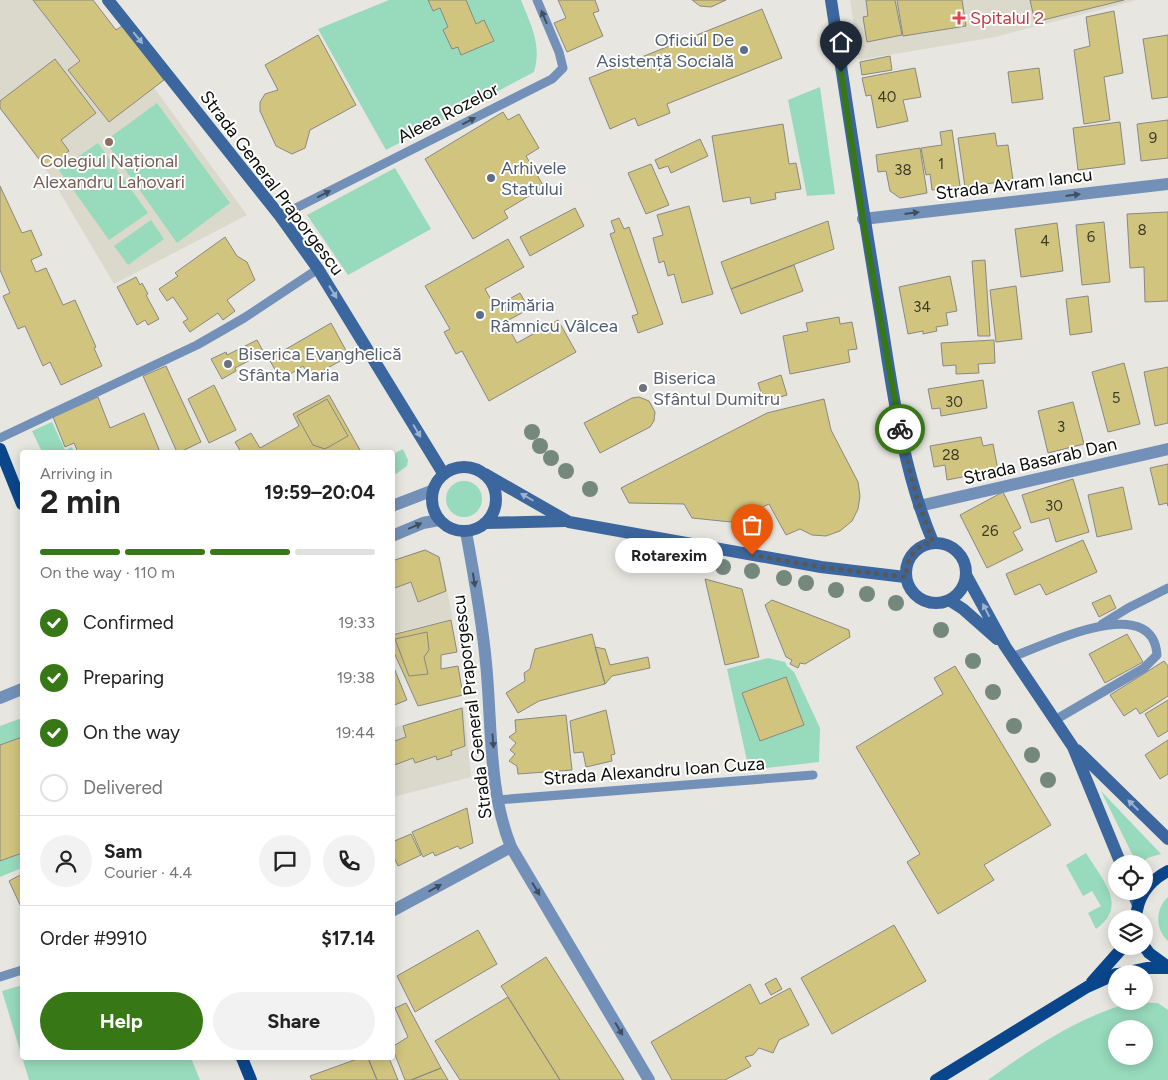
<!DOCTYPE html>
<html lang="en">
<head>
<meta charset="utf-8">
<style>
	body { margin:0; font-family:Figtree,sans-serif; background:#f2f2f2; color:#222; height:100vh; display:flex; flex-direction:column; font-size:19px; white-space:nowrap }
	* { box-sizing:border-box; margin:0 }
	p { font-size:16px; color:#767676 }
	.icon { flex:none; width:28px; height:28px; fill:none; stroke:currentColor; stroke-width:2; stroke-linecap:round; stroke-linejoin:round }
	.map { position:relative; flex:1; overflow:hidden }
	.details { position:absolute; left:20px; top:450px; width:375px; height:610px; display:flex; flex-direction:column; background:#fff; border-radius:5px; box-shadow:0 2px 12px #0003 }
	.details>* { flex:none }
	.controls { position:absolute; left:1108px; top:855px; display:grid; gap:10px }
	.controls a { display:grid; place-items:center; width:45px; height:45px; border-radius:50%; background:#fff; box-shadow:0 2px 12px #0003; font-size:25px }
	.pin { position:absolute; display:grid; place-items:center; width:42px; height:42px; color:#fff; margin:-51px -21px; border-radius:50% 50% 50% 0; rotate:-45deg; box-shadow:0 0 5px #0007 }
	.pin .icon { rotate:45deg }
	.courier { position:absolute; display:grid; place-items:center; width:50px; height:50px; margin:-25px; border:4px solid #377715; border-radius:50%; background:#fff; color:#222; box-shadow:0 1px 6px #0007 }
	.bubble { position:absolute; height:35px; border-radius:18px; background:#fff; box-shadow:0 2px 12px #0003; font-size:16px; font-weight:700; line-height:35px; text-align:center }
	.headline em { font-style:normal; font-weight:700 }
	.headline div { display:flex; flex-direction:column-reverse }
	.headline { display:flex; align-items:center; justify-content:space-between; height:85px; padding:0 20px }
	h1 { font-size:32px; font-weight:700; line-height:38px }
	.bar { display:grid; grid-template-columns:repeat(4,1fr); gap:8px 5px; align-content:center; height:60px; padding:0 20px }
	.bar i { height:6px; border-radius:4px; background:#e0e0e0 }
	.bar .selected { background:#377715 }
	.bar p { grid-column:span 4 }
	.line { display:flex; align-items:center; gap:12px; padding:0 20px; border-top:1px solid #e0e0e0 }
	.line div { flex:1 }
	.round { display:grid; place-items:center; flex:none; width:52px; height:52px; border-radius:26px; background:#f2f2f2 }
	ol { padding:0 20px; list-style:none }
	li { display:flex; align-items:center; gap:15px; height:55px }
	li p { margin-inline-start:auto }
	li .icon { padding:5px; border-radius:50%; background:#377715; color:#fff; stroke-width:4 }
	li:last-child { color:#767676 }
	li i { width:28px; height:28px; border:2px solid #e0e0e0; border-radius:50% }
	.cta { display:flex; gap:10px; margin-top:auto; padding:10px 20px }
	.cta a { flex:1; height:58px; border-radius:30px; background:#377715; color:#fff; font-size:20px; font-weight:700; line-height:58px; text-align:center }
	.cta a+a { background:#f2f2f2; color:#222 }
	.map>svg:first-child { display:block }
	.built { fill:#dbd9cc }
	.green { fill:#98dabc; fill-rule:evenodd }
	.building { fill:#d1c47f; stroke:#898883 }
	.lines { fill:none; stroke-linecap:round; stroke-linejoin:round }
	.lane { stroke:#7391b8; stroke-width:9 }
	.street { stroke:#7391b8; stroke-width:12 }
	.secondary { stroke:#3b669e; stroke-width:12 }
	.primary { stroke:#0a468b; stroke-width:12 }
	.tree { fill:#75887e }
	.oneway { fill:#404e61 }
	.oneway2 { fill:#9db2ce }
	.done { stroke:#595855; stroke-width:5; stroke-dasharray:0 9 }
	.route { stroke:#377715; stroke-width:6 }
	.health-dot { fill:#e0444e; stroke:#fff; stroke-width:2 }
	.service-dot { fill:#5c6f8a; stroke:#fff; stroke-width:2 }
	.education-dot { fill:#8d6e63; stroke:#fff; stroke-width:2 }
	.worship-dot { fill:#6b7280; stroke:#fff; stroke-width:2 }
	.labels { text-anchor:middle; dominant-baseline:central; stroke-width:4; stroke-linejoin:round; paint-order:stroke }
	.number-label { font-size:15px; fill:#3d3a27 }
	.health-label { font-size:18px; fill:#be3a42; stroke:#fff; text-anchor:start }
	.service-label { font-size:18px; fill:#4e5e75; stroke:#fff; text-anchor:start }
	.street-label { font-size:18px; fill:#0c0c0a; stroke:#fff }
	.education-label { font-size:18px; fill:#785e54; stroke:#fff }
	.worship-label { font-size:18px; fill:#5b616d; stroke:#fff; text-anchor:start }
</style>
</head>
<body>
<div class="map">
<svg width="1168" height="1080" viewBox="0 0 1168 1080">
	<rect width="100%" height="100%" fill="#e7e6e0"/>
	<path class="built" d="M0,0H90L247,215L114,284L49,174L0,109Z
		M850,0H1137L995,37L859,60Z
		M425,549L440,557L453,619L393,633L392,560Z
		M464,707L471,777L393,797V728Z"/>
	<path class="green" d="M389,0H521C531,26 542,44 534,72L386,150L318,29Z
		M820,87L835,194L807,196L788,100Z
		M157,103L230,203L177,243L105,141Z
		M98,143L148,213L109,240L59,170Z
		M395,168L431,229L348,275L307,215Z
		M151,220L164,239L128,265L114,246Z
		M52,422L65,450L72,447L74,452H42L32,431Z
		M403,449L408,460L407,466L393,476V454Z
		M446 499a18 18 0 1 1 36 0a18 18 0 1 1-36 0Z
		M768,658L785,662L787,666L794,672L820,728L819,762L749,770L727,669Z
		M22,718V868L0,877V726Z
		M1101,791L1161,854L1147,858L1143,864H1137Z
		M1086,853C1102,880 1129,905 1096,929L1088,913L1101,906L1092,891L1083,896L1066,865Z
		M1168,897V941C1155,929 1155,909 1168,897Z
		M22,985V1058H191L200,1080H29L2,991Z
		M1133,1002L1158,1003L1168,1010V1080H988C1032,1048 1080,1016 1133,1002ZM1116,1029H1144V1056H1116Z"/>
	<path class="building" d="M33,0H93L116,30L122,26L164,80L109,122L68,70L80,61Z
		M428,0H466L476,24L484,20L494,41L461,55L458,47L452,49L443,30L448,27L440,8L433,11Z
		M558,0H595L599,11L593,13L603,36L567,52L554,23L566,18Z
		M692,0H726L711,7L700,6Z
		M866,0H895L902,35L867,42L863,17L868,16Z
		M897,0H962L966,26L903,36Z
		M1030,0H1124L1035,22Z
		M762,9L782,58L667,104L670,113L638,126L635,118L610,129L589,78Z
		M1114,11L1123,73L1104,77L1110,120L1084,124L1074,50L1090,46L1086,17Z
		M318,35L356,105L310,130L305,148L292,154L276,146L260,111V102L265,94L278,90L265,65Z
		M1168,35V97L1152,99L1143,39Z
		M890,56L892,70L862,75L860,62Z
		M55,59L96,113L61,140L69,151L46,168L0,108V101Z
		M915,68L921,97L903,100L908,121L877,128L871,95L866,96L862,78Z
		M1039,68L1043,99L1012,103L1008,72Z
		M503,112L508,120L519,114L539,148L526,156L544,187L504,211L508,218L473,239L425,159Z
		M1168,120V158L1141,161L1137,124Z
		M1120,122L1125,164L1078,170L1073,128Z
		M783,124L789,164L796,163L801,189L775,193L776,199L751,204L750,197L723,202L712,136Z
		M952,130L960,186L932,190L930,174L926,175L921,148L942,145L940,132Z
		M995,133L997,146L1008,145L1013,180L965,187L958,138Z
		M700,139L708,156L671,173L668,166L659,169L655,160Z
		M920,148L927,193L900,198L890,191L886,171L878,172L876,155Z
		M651,164L669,205L646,214L628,173Z
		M0,186L22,233L31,230L42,255L31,260L36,272L46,268L63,305L75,300L96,347L94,348L102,366L61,385L50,362L43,366L25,326L18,329L3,296L10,293L0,270Z
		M689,206L713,294L682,303L674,274L668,276L664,261L659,263L653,238L663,235L657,215Z
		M575,208L584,226L530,256L520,237Z
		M1168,212V301L1145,302L1144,267L1130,268L1127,214Z
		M619,218L624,229L629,227L663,324L638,333L632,316L638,314L610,234L615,232L611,221Z
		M828,221L834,249L731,289L721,262Z
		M1104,222L1110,282L1082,285L1076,225Z
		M1057,223L1063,271L1021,277L1015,229Z
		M225,237L237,256L247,262L255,280L227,300L235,311L223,320L218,313L190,332L183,322L188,319L173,297L167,301L159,289L178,276L175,273Z
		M508,239L524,267L485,289L495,307L520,293L529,309L505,322L517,343L558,320L576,352L489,401L462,351L456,354L444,332L450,329L425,286Z
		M985,260L990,336H978L972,261Z
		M794,265L803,291L741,314L731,289Z
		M950,276L957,311L946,313L948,325L936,327L937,331L923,334V331L908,334L899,287Z
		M136,277L140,285L142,283L148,294L146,295L159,319L148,325L145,320L137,325L117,287Z
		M1016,286L1022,339L996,342L990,290Z
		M1088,296L1092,332L1070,335L1066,299Z
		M839,317L840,324L852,322L857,349L848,350L850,362L790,374L783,336L808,331L806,323Z
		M331,323L349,356L310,378L303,366L281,380L269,359Z
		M257,340L264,353L235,368L236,371L222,379L211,359L226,352L227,355Z
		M994,340L995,363L978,364L979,373L956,374V365L943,366L941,343Z
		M1124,363L1140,424L1108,432L1092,372Z
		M166,366L201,442L180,452H177L143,376Z
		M1168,367V423L1155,426L1144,372Z
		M781,375L787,395L764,402L758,383Z
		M983,380L987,408L941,416L940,408L932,409L928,389Z
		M214,385L236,430L209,443L188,399Z
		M329,395L360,450L355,452H241L235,442L251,433L260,448L299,426L293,414Z
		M98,397L110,428L144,413L160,452H78L74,443L65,447L53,417Z
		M639,397L649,401L655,412L654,421L650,427L600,453L584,423L632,398Z
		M327,399L348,436L325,449L313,445L297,416Z
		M824,399L831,430L858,482L860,496L858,509L852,521L840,531L826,536L812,535L800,529L786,535L769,504L731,522L692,518L684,504L629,503L621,488L767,413Z
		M1073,402L1084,444L1048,453L1038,411Z
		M981,437L983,446L993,444L998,470L947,480L945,465L934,467L930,446Z
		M1168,464V506L1167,503L1159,505L1150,468Z
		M1073,479L1089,532L1056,542L1049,518L1031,523L1022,495Z
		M1123,487L1132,529L1097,537L1088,495Z
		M1003,492L1021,528L1013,532L1023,550L987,568L960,515Z
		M1083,540L1097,572L1046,595L1040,584L1015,595L1006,574Z
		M425,550L439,557L446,591L418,602L411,582L392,589V561Z
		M705,579L742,589L759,657L725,665Z
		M1110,595L1116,608L1099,617L1092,603Z
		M772,600L849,630L850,637L805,664L800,663L798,668L790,664L792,660L786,657L765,605Z
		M451,620L457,652L441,655V669L458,666L463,695L418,706L392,648V635Z
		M427,632L429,650L424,657L428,674L409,676L395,639Z
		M592,634L605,684L539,701L518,713L506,693L525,681L524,673L530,669L535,649Z
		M1127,634L1143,662L1105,683L1089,654Z
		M595,647L605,649L610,665L648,657L650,668L612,676L605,684Z
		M1164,661L1168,666V696L1140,714L1136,708L1124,716L1110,695Z
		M392,663L407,700L392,706Z
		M955,666L1051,825L984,865L994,880L938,914L907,862L920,854L856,747L943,694L934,678Z
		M786,677L804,725L760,741L742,693Z
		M1168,700V731L1158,737L1145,714Z
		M462,708L465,746L451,751L452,755L437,760L436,756L415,763L413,758L392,766V742L406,737L403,726Z
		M606,710L615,754L611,755L612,761L586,767L583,752L574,753L570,721Z
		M566,715L572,770L518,774L517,766L509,761L515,754L510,750L516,743L509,737L516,732L515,720Z
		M22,737V853L0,861V745Z
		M1168,740V774L1160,779L1145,755Z
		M467,808L473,843L460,849L458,846L435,856L433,852L423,857L412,832Z
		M411,834L421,855L398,866L392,853V842Z
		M22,874V909L9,881Z
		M894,925L926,981L832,1034L801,978Z
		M478,930L497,964L415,1012L397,976Z
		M546,957L619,1072L624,1080H560L508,997L501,986Z
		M776,978L782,989L771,995L765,984Z
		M750,984L760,1004L790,988L809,1025L779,1040L773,1053L759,1048L753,1055L745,1057L751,1066L725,1080H672L651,1042Z
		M508,997L560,1080H460L435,1041Z
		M406,1003L441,1068L411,1080H405L392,1047L408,1037L395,1008Z
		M360,1058H368L377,1080H312L310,1076Z
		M368,1058H389L398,1080H377Z
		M441,1068L448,1080H411Z"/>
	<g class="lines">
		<path class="lane" d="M280,216L552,79L563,68L559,52L537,0
			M0,438L197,345L244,318L318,269
			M1102,624L1128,608L1168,588
			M1012,657C1045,645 1153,591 1157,655L1144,668L1055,720
			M497,800L813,775
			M0,977L22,970"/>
		<path class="street" d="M863,219L1168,184
			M392,506L431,491
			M919,506L1168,449
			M466,532C474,575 482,619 486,663C492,723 488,790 511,847L649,1080
			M392,536L423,523L439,520
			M0,698L22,689
			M392,911L511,847"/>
		<path class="secondary" d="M108,0L280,216L318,269L443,473
			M831,0C847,106 863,212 881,318C893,394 903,471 933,542
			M432 499a32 32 0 1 1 64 0a32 32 0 1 1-64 0Z
			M485,474L569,522L821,567L905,577
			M485,523L565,521
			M906 573a30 30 0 1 1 60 0a30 30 0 1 1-60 0Z
			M966,575L1005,646L1073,747L1121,864
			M949,600L963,609L997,639
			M1077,750L1168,839
			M1132,891L1138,905"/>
		<path class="primary" d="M0,449L22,504
			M1136,919C1137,897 1149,881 1168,871
			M1144,946L1149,953L1168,967
			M1119,974L1148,968H1168
			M1092,982L1124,946
			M242,1058L251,1080
			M936,1080L1087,987L1116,974"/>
	</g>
	<g class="tree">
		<circle cx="532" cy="432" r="8"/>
		<circle cx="540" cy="446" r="8"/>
		<circle cx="551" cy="458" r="8"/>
		<circle cx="566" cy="471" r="8"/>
		<circle cx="590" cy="489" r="8"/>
		<circle cx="640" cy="552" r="8"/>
		<circle cx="669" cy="556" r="8"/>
		<circle cx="692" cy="562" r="8"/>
		<circle cx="723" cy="567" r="8"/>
		<circle cx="752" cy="571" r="8"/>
		<circle cx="784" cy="578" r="8"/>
		<circle cx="806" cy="583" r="8"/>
		<circle cx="836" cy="590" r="8"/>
		<circle cx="867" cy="594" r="8"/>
		<circle cx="896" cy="603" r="8"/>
		<circle cx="941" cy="630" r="8"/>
		<circle cx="973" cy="661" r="8"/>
		<circle cx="993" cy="692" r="8"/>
		<circle cx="1014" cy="726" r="8"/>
		<circle cx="1032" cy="755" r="8"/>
		<circle cx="1048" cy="780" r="8"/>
	</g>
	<defs><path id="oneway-solid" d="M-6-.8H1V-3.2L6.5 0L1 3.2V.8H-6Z" transform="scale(1.25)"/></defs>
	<g class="oneway">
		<use href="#oneway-solid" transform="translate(544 17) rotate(-113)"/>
		<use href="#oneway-solid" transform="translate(469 121) rotate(-27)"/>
		<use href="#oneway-solid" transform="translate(324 194) rotate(-27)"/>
		<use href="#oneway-solid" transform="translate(1073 195) rotate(-7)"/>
		<use href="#oneway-solid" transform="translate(912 213) rotate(-7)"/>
		<use href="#oneway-solid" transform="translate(415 526) rotate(-23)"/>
		<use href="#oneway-solid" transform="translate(474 580) rotate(81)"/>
		<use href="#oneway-solid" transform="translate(493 741) rotate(85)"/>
		<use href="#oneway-solid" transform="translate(435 888) rotate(-29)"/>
		<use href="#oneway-solid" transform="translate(536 889) rotate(59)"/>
		<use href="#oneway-solid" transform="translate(619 1029) rotate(59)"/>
	</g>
	<g class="oneway2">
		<use href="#oneway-solid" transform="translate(138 38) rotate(51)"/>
		<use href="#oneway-solid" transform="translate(333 292) rotate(58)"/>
		<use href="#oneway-solid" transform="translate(417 431) rotate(59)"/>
		<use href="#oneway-solid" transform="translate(527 497) rotate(-150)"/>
		<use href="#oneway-solid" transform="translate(986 610) rotate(-117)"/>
		<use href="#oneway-solid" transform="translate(1133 805) rotate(-136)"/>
	</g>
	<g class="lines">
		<path class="done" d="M752,555L821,567L906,577C906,559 915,545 933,542L916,495L900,429"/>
		<path class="route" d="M841,72L863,219L900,429"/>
	</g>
	<path class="health-dot" d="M956.5 10.5h5v5h5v5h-5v5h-5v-5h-5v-5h5z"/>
	<g class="service-dot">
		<circle cx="744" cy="50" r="5"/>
		<circle cx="491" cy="178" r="5"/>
		<circle cx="480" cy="315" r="5"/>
	</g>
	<circle class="education-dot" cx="109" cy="142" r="5"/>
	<g class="worship-dot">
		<circle cx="228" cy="364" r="5"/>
		<circle cx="643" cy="388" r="5"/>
	</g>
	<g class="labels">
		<g class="number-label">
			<text x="887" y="97">40</text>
			<text x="1153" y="138">9</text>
			<text x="941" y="164">1</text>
			<text x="903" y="170">38</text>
			<text x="1142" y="230">8</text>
			<text x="1091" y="237">6</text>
			<text x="1045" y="241">4</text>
			<text x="922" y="307">34</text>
			<text x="1116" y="398">5</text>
			<text x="954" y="402">30</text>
			<text x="1061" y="427">3</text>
			<text x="951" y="455">28</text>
			<text x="1054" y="506">30</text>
			<text x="990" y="531">26</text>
		</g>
		<g class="health-label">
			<text x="970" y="18">Spitalul 2</text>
		</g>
		<g class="service-label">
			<text x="734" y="40" text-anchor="end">Oficiul De<tspan x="734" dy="21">Asistență Socială</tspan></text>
			<text x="501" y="168">Arhivele<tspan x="501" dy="21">Statului</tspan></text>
			<text x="490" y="305">Primăria<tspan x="490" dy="21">Râmnicu Vâlcea</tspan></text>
		</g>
		<g class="street-label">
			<text transform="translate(448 113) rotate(-27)">Aleea Rozelor</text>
			<text transform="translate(272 183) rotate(53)">Strada General Praporgescu</text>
			<text transform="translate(1014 184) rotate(-7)">Strada Avram Iancu</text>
			<text transform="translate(1040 461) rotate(-13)">Strada Basarab Dan</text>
			<text transform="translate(472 707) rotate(-97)">Strada General Praporgescu</text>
			<text transform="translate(654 771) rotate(-4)">Strada Alexandru Ioan Cuza</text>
		</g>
		<g class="education-label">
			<text x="109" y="161">Colegiul Național<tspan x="109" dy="21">Alexandru Lahovari</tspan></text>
		</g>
		<g class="worship-label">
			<text x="238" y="354">Biserica Evanghelică<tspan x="238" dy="21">Sfânta Maria</tspan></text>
			<text x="653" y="378">Biserica<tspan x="653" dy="21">Sfântul Dumitru</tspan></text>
		</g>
	</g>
</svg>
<div class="controls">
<a><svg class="icon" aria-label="locate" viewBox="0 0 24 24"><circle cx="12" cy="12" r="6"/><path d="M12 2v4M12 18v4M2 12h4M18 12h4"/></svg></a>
<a><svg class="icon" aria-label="layers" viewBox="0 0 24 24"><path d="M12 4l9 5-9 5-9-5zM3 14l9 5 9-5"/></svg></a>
<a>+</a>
<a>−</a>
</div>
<div class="pin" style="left:752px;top:555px;background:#ea580c"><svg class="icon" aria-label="bag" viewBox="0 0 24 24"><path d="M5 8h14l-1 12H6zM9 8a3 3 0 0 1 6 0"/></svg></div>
<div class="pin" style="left:841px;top:72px;background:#1f2937"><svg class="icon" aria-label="home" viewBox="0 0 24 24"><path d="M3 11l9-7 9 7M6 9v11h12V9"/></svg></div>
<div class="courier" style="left:900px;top:429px"><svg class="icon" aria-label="bike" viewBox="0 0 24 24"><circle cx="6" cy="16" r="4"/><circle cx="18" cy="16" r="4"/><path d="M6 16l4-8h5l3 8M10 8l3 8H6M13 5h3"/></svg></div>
<div class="bubble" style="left:615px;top:538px;width:108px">Rotarexim</div>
<section class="details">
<div class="headline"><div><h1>2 min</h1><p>Arriving in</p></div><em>19:59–20:04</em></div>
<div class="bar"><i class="selected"></i><i class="selected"></i><i class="selected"></i><i></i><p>On the way · 110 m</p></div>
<ol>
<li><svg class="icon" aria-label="check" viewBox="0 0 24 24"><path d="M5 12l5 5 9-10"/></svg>Confirmed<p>19:33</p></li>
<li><svg class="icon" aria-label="check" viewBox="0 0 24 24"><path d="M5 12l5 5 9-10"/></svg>Preparing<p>19:38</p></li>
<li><svg class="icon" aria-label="check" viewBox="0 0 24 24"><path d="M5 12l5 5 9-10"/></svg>On the way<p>19:44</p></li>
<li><i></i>Delivered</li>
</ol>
<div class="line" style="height:90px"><a class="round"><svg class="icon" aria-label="person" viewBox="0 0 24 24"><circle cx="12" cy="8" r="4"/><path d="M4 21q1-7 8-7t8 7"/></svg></a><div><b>Sam</b><p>Courier · 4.4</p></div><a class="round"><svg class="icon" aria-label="chat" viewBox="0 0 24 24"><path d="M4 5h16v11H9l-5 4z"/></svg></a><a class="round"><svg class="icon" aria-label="phone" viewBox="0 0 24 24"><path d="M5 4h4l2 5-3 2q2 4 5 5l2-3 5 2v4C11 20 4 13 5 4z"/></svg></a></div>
<div class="line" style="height:65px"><div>Order #9910</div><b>$17.14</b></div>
<div class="cta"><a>Help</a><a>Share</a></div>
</section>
</div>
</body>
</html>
